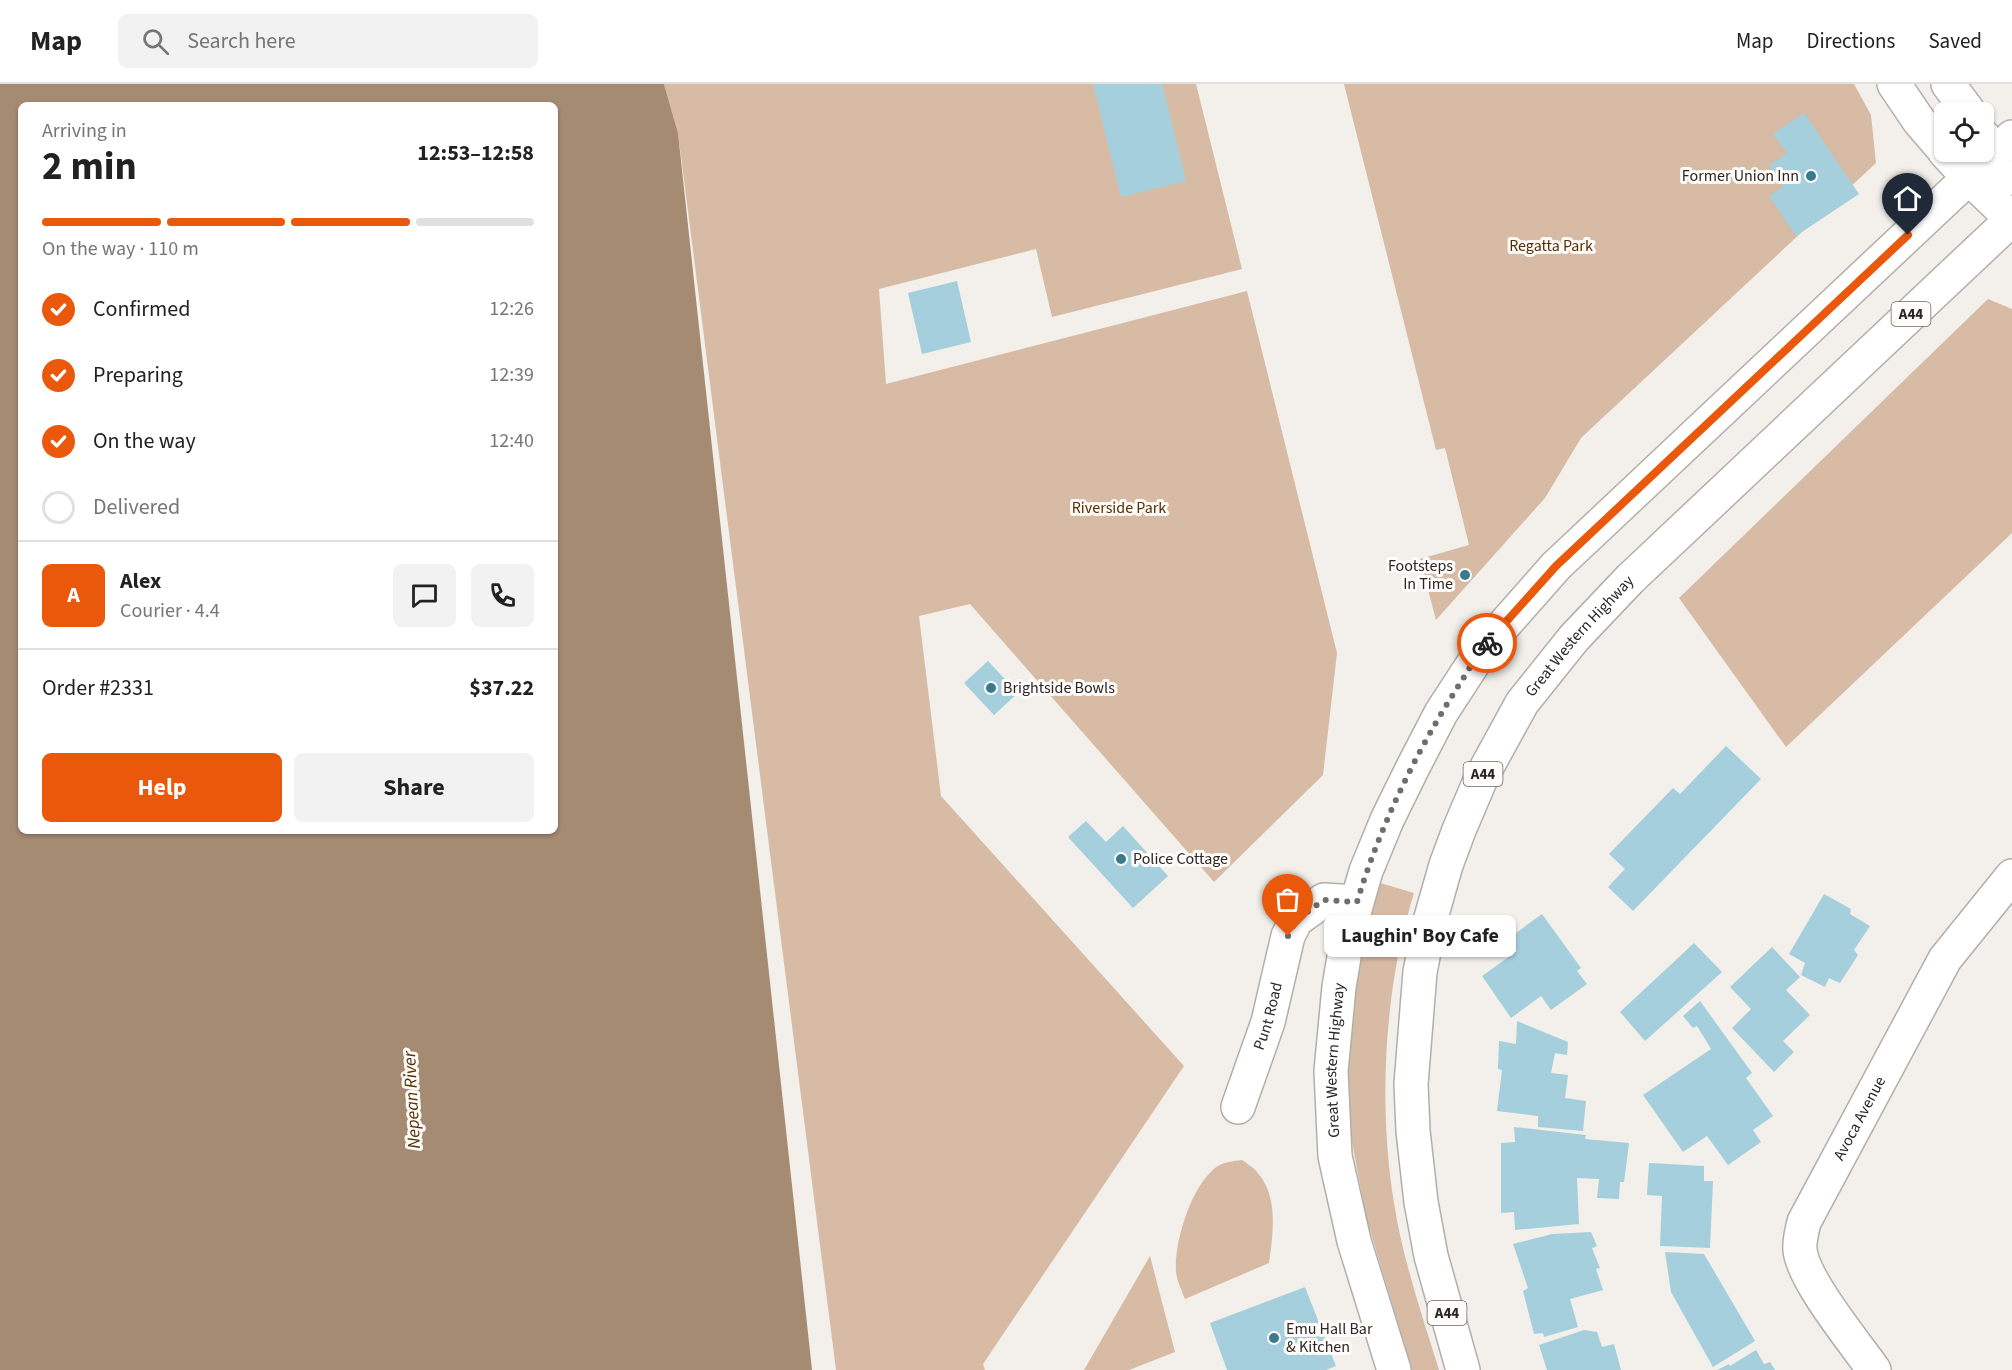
<!DOCTYPE html>
<html lang="en">
<head>
<meta charset="utf-8">
<style>
	body { margin:0; font-family:"Source Sans 3",sans-serif; background:#f2f2f2; color:#222; height:100vh; display:flex; flex-direction:column; font-size:22px; white-space:nowrap }
	* { box-sizing:border-box; margin:0 }
	p { font-size:20px; color:#767676 }
	.icon { flex:none; width:33px; height:33px; fill:none; stroke:currentColor; stroke-width:2; stroke-linecap:round; stroke-linejoin:round }
	.map { position:relative; flex:1; overflow:hidden }
	.drawer { position:absolute; left:18px; top:18px; width:540px; height:732px; display:flex; flex-direction:column; background:#fff; border-radius:9px; box-shadow:0 2px 4px #0004 }
	.drawer>* { flex:none }
	.buttons { position:absolute; left:1934px; top:18px; display:grid; gap:12px }
	.buttons a { display:grid; place-items:center; width:60px; height:60px; border-radius:9px; background:#fff; box-shadow:0 2px 4px #0004; font-size:30px }
	.pin { position:absolute; display:grid; place-items:center; width:51px; height:51px; color:#fff; margin:-62px -26px; border-radius:50% 50% 50% 0; rotate:-45deg; box-shadow:0 0 6px #0007 }
	.pin .icon { rotate:45deg }
	.courier { position:absolute; display:grid; place-items:center; width:60px; height:60px; margin:-30px; border:4px solid #ea580c; border-radius:50%; background:#fff; color:#222; box-shadow:0 2px 8px #0007 }
	.bubble { position:absolute; height:42px; border-radius:9px; background:#fff; box-shadow:0 2px 4px #0004; font-size:20px; font-weight:700; line-height:42px; text-align:center }
	.overview em { font-style:normal; font-weight:700 }
	.overview div { display:flex; flex-direction:column-reverse }
	.overview { display:flex; align-items:center; justify-content:space-between; height:102px; padding:0 24px }
	h1 { font-size:39px; font-weight:700; line-height:45px }
	.bar { display:grid; grid-template-columns:repeat(4,1fr); gap:9px 6px; align-content:center; height:72px; padding:0 24px }
	.bar i { height:8px; border-radius:4px; background:#e0e0e0 }
	.bar .on { background:#ea580c }
	.bar p { grid-column:span 4 }
	.line { display:flex; align-items:center; gap:15px; padding:0 24px; border-top:2px solid #e0e0e0 }
	.line div { flex:1 }
	.round { display:grid; place-items:center; flex:none; width:63px; height:63px; border-radius:9px; background:#f2f2f2 }
	ol { padding:0 24px; list-style:none }
	li { display:flex; align-items:center; gap:18px; height:66px }
	li p { margin-inline-start:auto }
	li .icon { padding:6px; border-radius:50%; background:#ea580c; color:#fff; stroke-width:4 }
	li:last-child { color:#767676 }
	li i { width:33px; height:33px; border:3px solid #e0e0e0; border-radius:50% }
	.action { display:flex; gap:12px; margin-top:auto; padding:12px 24px }
	.action a { flex:1; height:69px; border-radius:9px; background:#ea580c; color:#fff; font-size:24px; font-weight:700; line-height:69px; text-align:center }
	.action a+a { background:#f2f2f2; color:#222 }
	header { display:flex; align-items:center; gap:36px; box-sizing:border-box; height:84px; padding:0 30px; background:#fff; border-bottom:2px solid #e0e0e0 }
	header strong { font-size:28px }
	nav { display:flex; gap:33px; margin-inline-start:auto; font-size:21px }
	.search { width:420px; height:54px; background:#f2f2f2; display:flex; align-items:center; gap:15px; box-sizing:border-box; padding:0 21px; border-radius:9px; color:#767676; font-size:22px }
	.map>svg:first-child { display:block }
	.green { fill:#d7bba4 }
	.water { fill:#a68b73; fill-rule:evenodd }
	.building { fill:#a5cfdc }
	.lines { fill:none; stroke-linecap:round; stroke-linejoin:round }
	.minor-casing { stroke:#b2aeaa; stroke-width:36 }
	.highway-casing { stroke:#b2aeaa; stroke-width:36 }
	.minor { stroke:#fff; stroke-width:33 }
	.highway { stroke:#fff; stroke-width:33 }
	.done { stroke:#706d6b; stroke-width:6; stroke-dasharray:0 10.8 }
	.route { stroke:#ea580c; stroke-width:8 }
	.poi-dot { fill:#397a8d; stroke:#fffcfa; stroke-width:2 }
	.labels { text-anchor:middle; dominant-baseline:central; stroke-width:6; stroke-linejoin:round; paint-order:stroke }
	.shield { fill:#fffcfa; stroke:#696766; stroke-width:1.5 }
	.shield-label { font-size:15px; font-weight:bold; fill:#292726 }
	.poi-label { font-size:16px; fill:#292726; stroke:#fffcfa; text-anchor:start }
	.park-label { font-size:16px; fill:#552e02; stroke:#fffcfa }
	.street-label { font-size:16px; fill:#292726; stroke:#fffcfa }
	.water-label { font-size:18px; font-style:italic; fill:#562f03; stroke:#fffcfa }
</style>
</head>
<body>
<header>
<strong>Map</strong>
<div class="search"><svg class="icon" aria-label="search" viewBox="0 0 24 24"><circle cx="10" cy="10" r="6"/><path d="M15 15l6 6"/></svg>Search here</div>
<nav><a>Map</a><a>Directions</a><a>Saved</a></nav>
</header>
<div class="map">
<svg width="2012" height="1286" viewBox="0 0 2012 1286">
	<rect width="100%" height="100%" fill="#f3efeb"/>
	<path class="green" d="M664,0H1196L1242,185L1052,233L1036,165L879,205L886,300L1247,207L1337,569L1323,691L1214,798L970,520L919,532L941,712L1184,982L983,1280L985,1286H836L678,49Z
		M1344,0H1854L1871,31L1876,79L1581,354L1545,414L1436,536L1420,475L1469,461L1445,364L1436,366Z
		M1988,215L2012,225V449L1786,663L1679,514Z
		M1377,798L1414,809C1384,903 1378,1022 1394,1119C1403,1176 1422,1231 1439,1286H1412L1366,1133L1345,1021L1344,972L1358,873Z
		M1242,1076C1247,1080 1253,1083 1257,1088C1279,1113 1273,1149 1269,1179L1185,1215C1182,1207 1177,1197 1176,1188C1174,1158 1191,1103 1215,1084C1223,1078 1233,1077 1242,1076Z
		M1150,1172L1175,1268L1129,1286H1084Z"/>
	<path class="water" d="M0,0H664L678,49L812,1286H0ZM21,21H555V747H21Z"/>
	<path class="building" d="M1093,0H1162L1186,97L1121,113Z
		M1804,29L1859,110L1796,152L1769,112L1783,103L1769,81L1787,69L1773,50Z
		M957,197L971,258L922,270L908,209Z
		M988,577L1018,609L994,631L964,599Z
		M1726,662L1761,695L1633,827L1608,803L1625,785L1609,770L1673,704L1680,710Z
		M1086,737L1106,758L1123,742L1168,792L1133,824L1068,753Z
		M1824,810L1851,825L1850,830L1870,842L1854,866L1858,871L1840,899L1829,894L1825,903L1801,891L1805,879L1789,870Z
		M1542,830L1581,884L1577,887L1587,900L1551,926L1541,912L1511,934L1482,892L1517,867L1509,854Z
		M1694,859L1722,888L1645,957L1620,928Z
		M1772,863L1800,893L1786,906L1810,931L1783,957L1794,968L1774,988L1732,944L1751,925L1730,903Z
		M1700,917L1752,989L1746,994L1773,1032L1753,1046L1761,1058L1728,1081L1707,1052L1683,1068L1643,1011L1711,965L1697,942L1693,944L1683,932Z
		M1517,937L1568,958L1567,971L1555,969L1551,989L1568,991L1565,1014L1586,1017L1583,1047L1538,1043V1032L1497,1027L1502,986L1498,985L1499,957L1516,960Z
		M1514,1043L1586,1051L1585,1055L1629,1059L1624,1098H1620L1619,1115L1597,1114L1599,1095L1577,1094L1579,1140L1515,1146L1514,1128L1501,1129V1059L1515,1058Z
		M1649,1079L1704,1082V1097H1713L1710,1164L1660,1162L1662,1112L1647,1111Z
		M1591,1148L1597,1162L1592,1164L1600,1184L1596,1185L1603,1206L1570,1215L1578,1243L1544,1253L1543,1249L1534,1250L1523,1207L1528,1204L1513,1160L1552,1150Z
		M1665,1168L1704,1170L1755,1257L1713,1283L1671,1208Z
		M1305,1203L1336,1282L1326,1286H1227L1210,1239Z
		M1584,1246L1597,1248L1602,1263L1614,1260L1621,1286H1547L1539,1261Z
		M1756,1266L1764,1280L1770,1278L1775,1286H1717L1729,1280L1730,1282Z"/>
	<g class="lines">
		<defs>
			<g id="minor">
				<path d="M1894,0L1919,37L1944,66"/>
				<path d="M1948,0L1969,28"/>
				<path d="M1983,52L1993,71L2001,98"/>
				<path d="M1945,68L1969,94L2012,135"/>
				<path id="s1" d="M1238,1023L1268,938L1288,852L1296,836L1324,816L1357,818"/>
				<path id="s2" d="M1874,1286C1855,1259 1803,1196 1800,1166C1799,1157 1802,1147 1804,1138L1945,875L2012,792"/>
			</g>
			<g id="highway">
				<path id="s3" d="M1394,1286L1354,1157L1335,1072L1331,987L1339,903L1347,855L1357,818L1366,787L1387,736L1412,685L1441,629L1482,566L1556,482L2012,53"/>
				<path id="s4" d="M1463,1286L1431,1172L1421,1118L1413,1047L1411,1000L1420,888L1430,837L1446,781L1459,746L1482,692L1522,619L1574,554L1630,495L2012,135"/>
			</g>
		</defs>
		<use href="#minor" class="minor-casing"/>
		<use href="#highway" class="highway-casing"/>
		<use href="#minor" class="minor"/>
		<use href="#highway" class="highway"/>
	</g>
	<g class="lines">
		<path class="done" d="M1288,852L1296,836L1324,816L1357,818C1380,742 1416,668 1459,601C1468,587 1476,572 1487,559"/>
		<path class="route" d="M1487,559L1556,482L1908,151"/>
	</g>
	<g class="poi-dot">
		<circle cx="1811" cy="92" r="6"/>
		<circle cx="1465" cy="491" r="6"/>
		<circle cx="991" cy="604" r="6"/>
		<circle cx="1121" cy="775" r="6"/>
		<circle cx="1274" cy="1254" r="6"/>
	</g>
	<g class="labels">
		<g class="shield">
			<rect x="1891.5" y="218" width="39" height="24" rx="4.5"/>
			<rect x="1463.5" y="678" width="39" height="24" rx="4.5"/>
			<rect x="1427.5" y="1217" width="39" height="24" rx="4.5"/>
		</g>
		<g class="shield-label">
			<text x="1911" y="230">A44</text>
			<text x="1483" y="690">A44</text>
			<text x="1447" y="1229">A44</text>
		</g>
		<g class="poi-label">
			<text x="1799" y="92" text-anchor="end">Former Union Inn</text>
			<text x="1453" y="482" text-anchor="end">Footsteps<tspan x="1453" dy="18">In Time</tspan></text>
			<text x="1003" y="604">Brightside Bowls</text>
			<text x="1133" y="775">Police Cottage</text>
			<text x="1286" y="1245">Emu Hall Bar<tspan x="1286" dy="18">&amp; Kitchen</tspan></text>
		</g>
		<g class="park-label">
			<text x="1551" y="162">Regatta Park</text>
			<text x="1119" y="424">Riverside Park</text>
		</g>
		<g class="street-label">
			<text stroke="none"><textPath href="#s4" startOffset="782">Great Western Highway</textPath></text>
			<text stroke="none"><textPath href="#s1" startOffset="96">Punt Road</textPath></text>
			<text stroke="none"><textPath href="#s3" startOffset="318">Great Western Highway</textPath></text>
			<text stroke="none"><textPath href="#s2" startOffset="288">Avoca Avenue</textPath></text>
		</g>
		<g class="water-label">
			<text transform="translate(412 1016) rotate(-93)">Nepean River</text>
		</g>
	</g>
</svg>
<div class="buttons">
<a><svg class="icon" aria-label="locate" viewBox="0 0 24 24"><circle cx="12" cy="12" r="6"/><path d="M12 2v4M12 18v4M2 12h4M18 12h4"/></svg></a>
</div>
<div class="pin" style="left:1288px;top:852px;background:#ea580c"><svg class="icon" aria-label="bag" viewBox="0 0 24 24"><path d="M5 8h14l-1 12H6zM9 8a3 3 0 0 1 6 0"/></svg></div>
<div class="pin" style="left:1908px;top:151px;background:#1f2937"><svg class="icon" aria-label="home" viewBox="0 0 24 24"><path d="M3 11l9-7 9 7M6 9v11h12V9"/></svg></div>
<div class="courier" style="left:1487px;top:559px"><svg class="icon" aria-label="bike" viewBox="0 0 24 24"><circle cx="6" cy="16" r="4"/><circle cx="18" cy="16" r="4"/><path d="M6 16l4-8h5l3 8M10 8l3 8H6M13 5h3"/></svg></div>
<div class="bubble" style="left:1324px;top:831px;width:192px">Laughin' Boy Cafe</div>
<section class="drawer">
<div class="overview"><div><h1>2 min</h1><p>Arriving in</p></div><em>12:53–12:58</em></div>
<div class="bar"><i class="on"></i><i class="on"></i><i class="on"></i><i></i><p>On the way · 110 m</p></div>
<ol>
<li><svg class="icon" aria-label="check" viewBox="0 0 24 24"><path d="M5 12l5 5 9-10"/></svg>Confirmed<p>12:26</p></li>
<li><svg class="icon" aria-label="check" viewBox="0 0 24 24"><path d="M5 12l5 5 9-10"/></svg>Preparing<p>12:39</p></li>
<li><svg class="icon" aria-label="check" viewBox="0 0 24 24"><path d="M5 12l5 5 9-10"/></svg>On the way<p>12:40</p></li>
<li><i></i>Delivered</li>
</ol>
<div class="line" style="height:108px"><b class="round" style="background:#ea580c;color:#fff">A</b><div><b>Alex</b><p>Courier · 4.4</p></div><a class="round"><svg class="icon" aria-label="chat" viewBox="0 0 24 24"><path d="M4 5h16v11H9l-5 4z"/></svg></a><a class="round"><svg class="icon" aria-label="phone" viewBox="0 0 24 24"><path d="M5 4h4l2 5-3 2q2 4 5 5l2-3 5 2v4C11 20 4 13 5 4z"/></svg></a></div>
<div class="line" style="height:78px"><div>Order #2331</div><b>$37.22</b></div>
<div class="action"><a>Help</a><a>Share</a></div>
</section>
</div>
</body>
</html>
